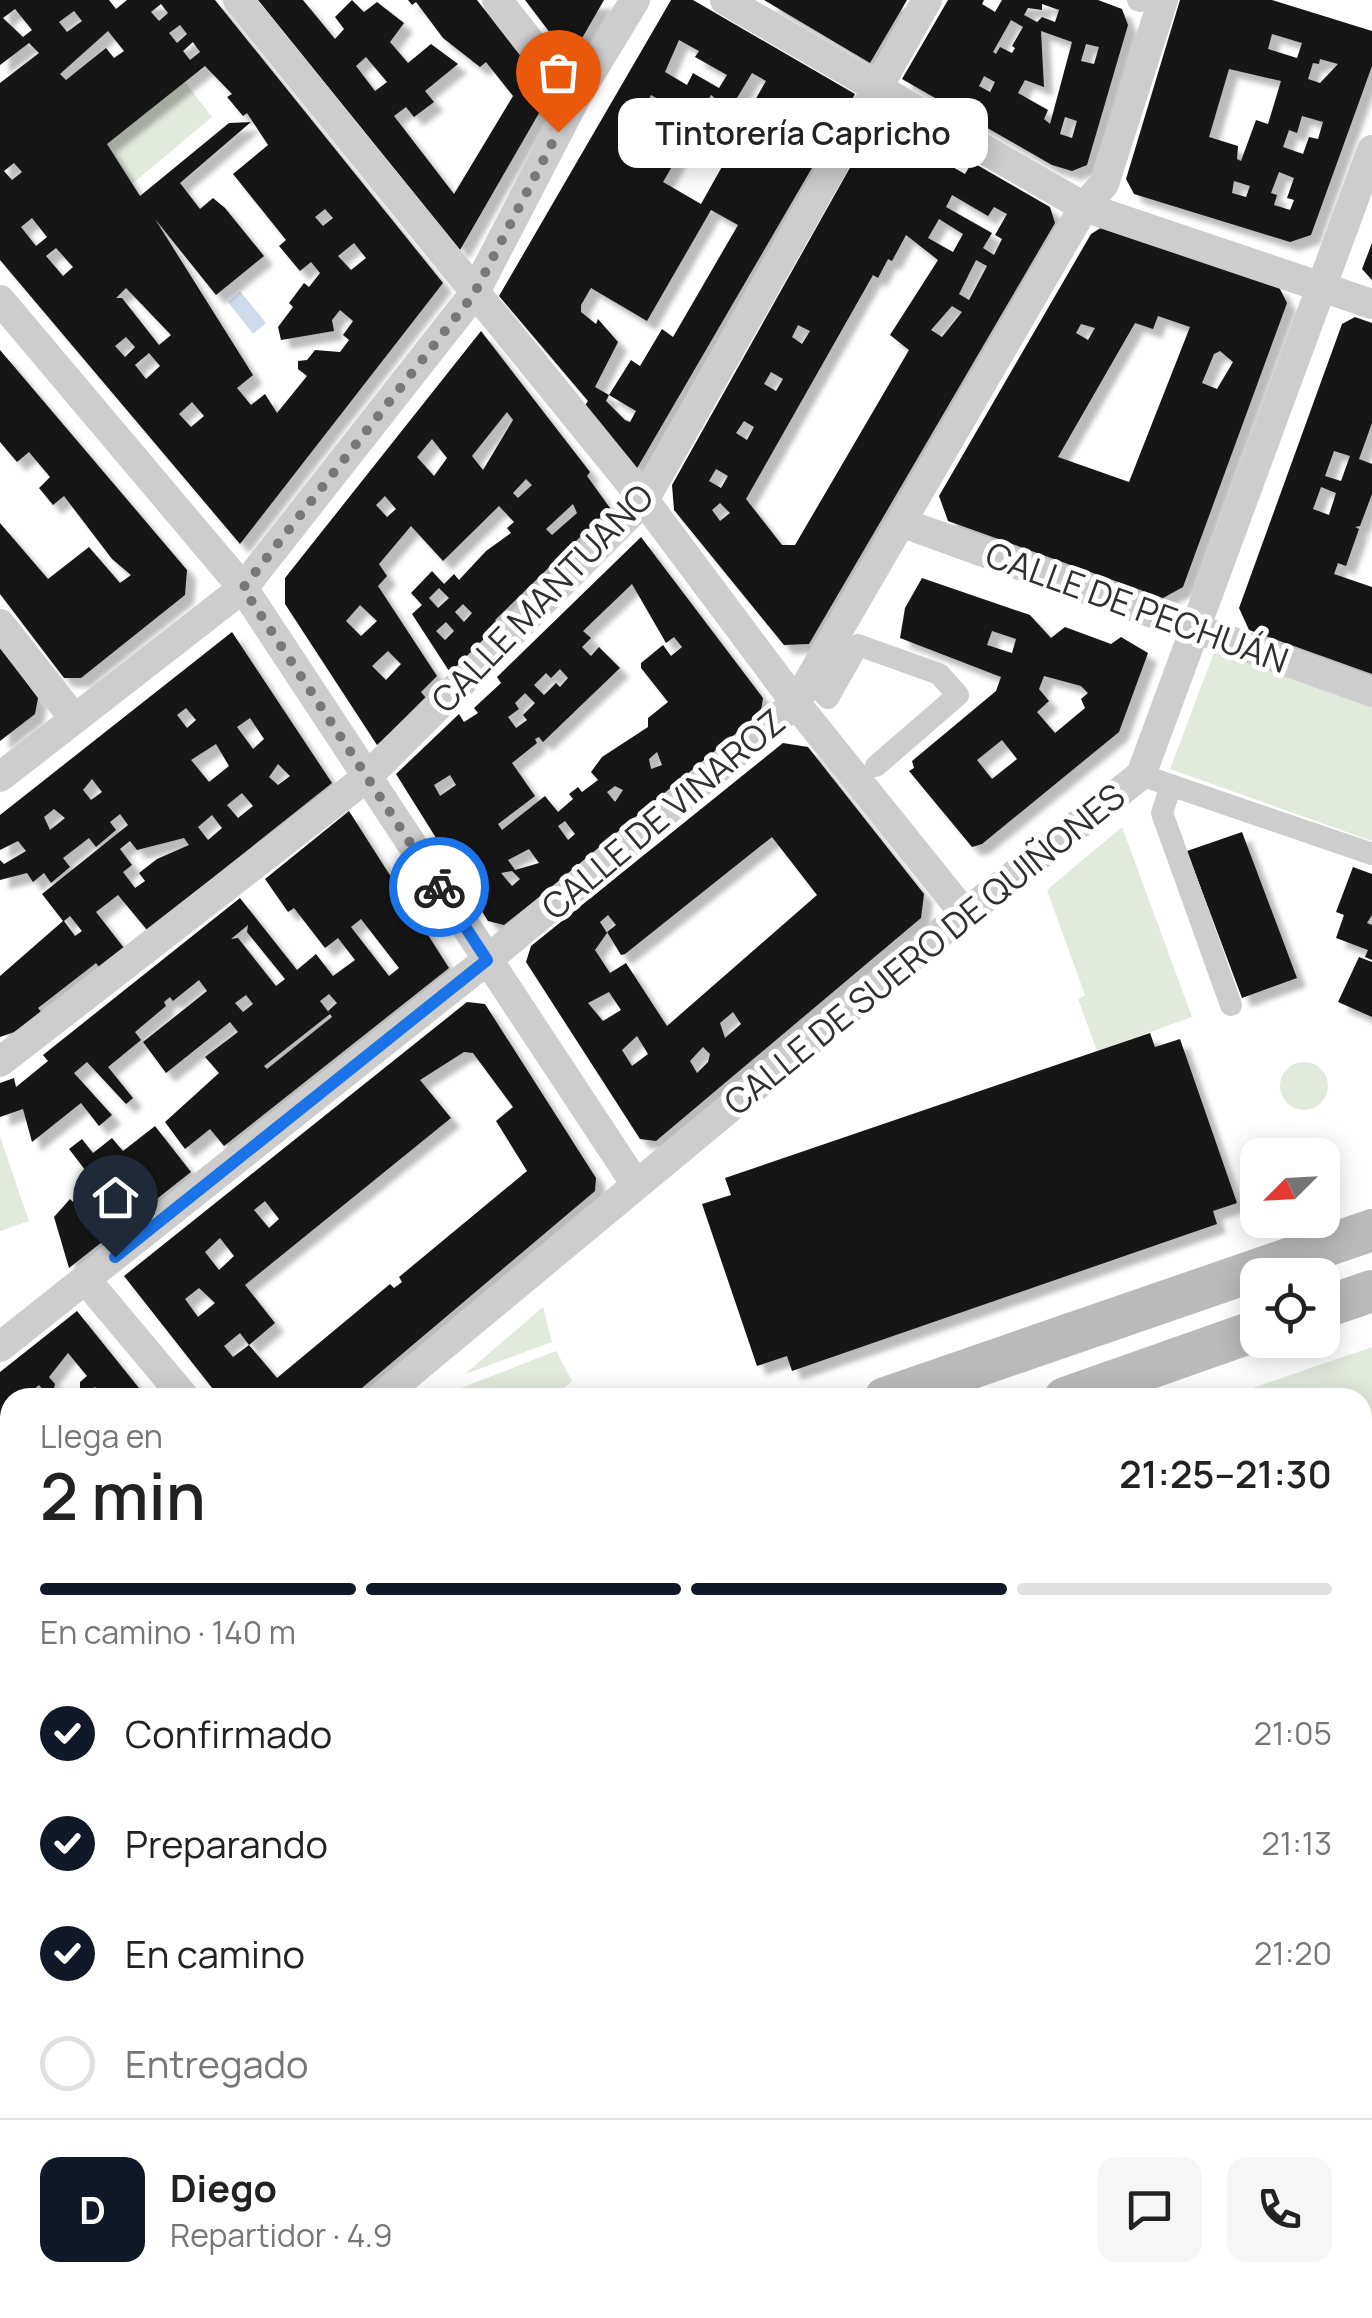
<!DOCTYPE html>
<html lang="es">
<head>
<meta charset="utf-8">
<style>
	body { margin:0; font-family:Manrope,sans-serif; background:#f6f6f6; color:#222; height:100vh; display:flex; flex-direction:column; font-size:38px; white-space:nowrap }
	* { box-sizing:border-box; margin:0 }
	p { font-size:32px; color:#767676 }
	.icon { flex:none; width:55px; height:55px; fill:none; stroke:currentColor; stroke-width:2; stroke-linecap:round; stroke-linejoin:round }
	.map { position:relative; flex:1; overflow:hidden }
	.sheet { position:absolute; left:0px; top:1388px; width:1372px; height:932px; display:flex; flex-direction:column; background:#fff; border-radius:30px 30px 0 0; box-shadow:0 5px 25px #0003 }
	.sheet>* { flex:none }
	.needle { width:65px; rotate:246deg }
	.tools { position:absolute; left:1240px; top:1138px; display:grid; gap:20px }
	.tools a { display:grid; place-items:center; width:100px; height:100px; border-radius:20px; background:#fff; box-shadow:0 5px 25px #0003; font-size:50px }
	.pin { position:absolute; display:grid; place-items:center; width:85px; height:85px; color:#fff; margin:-102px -42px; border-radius:50% 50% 50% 0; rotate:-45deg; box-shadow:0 0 10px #0007 }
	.pin .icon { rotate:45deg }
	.courier { position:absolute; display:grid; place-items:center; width:100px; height:100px; margin:-50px; border:8px solid #1a73e8; border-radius:50%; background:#fff; color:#222; box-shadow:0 2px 12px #0007 }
	.bubble { position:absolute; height:70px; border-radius:20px; background:#fff; box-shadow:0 5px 25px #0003; font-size:32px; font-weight:600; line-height:70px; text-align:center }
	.summary em { font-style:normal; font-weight:600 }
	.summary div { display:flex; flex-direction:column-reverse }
	.summary { display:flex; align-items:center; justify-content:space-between; height:170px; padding:0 40px }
	h1 { font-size:65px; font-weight:600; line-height:75px }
	.bar { display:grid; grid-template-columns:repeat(4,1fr); gap:15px 10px; align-content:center; height:120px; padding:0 40px }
	.bar i { height:12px; border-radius:8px; background:#e0e0e0 }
	.bar .selected { background:#111827 }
	.bar p { grid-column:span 4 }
	.line { display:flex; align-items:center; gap:25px; padding:0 40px; border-top:2px solid #e0e0e0 }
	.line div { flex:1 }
	.round { display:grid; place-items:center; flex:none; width:105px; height:105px; border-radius:20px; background:#f6f6f6 }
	ol { padding:0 40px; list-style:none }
	li { display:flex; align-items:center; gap:30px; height:110px }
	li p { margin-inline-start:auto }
	li .icon { padding:10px; border-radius:50%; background:#111827; color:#fff; stroke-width:4 }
	li:last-child { color:#767676 }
	li i { width:55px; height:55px; border:5px solid #e0e0e0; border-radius:50% }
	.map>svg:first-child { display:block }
	.green { fill:#e2e9dd }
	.water { fill:#cedbea }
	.building { fill:#171717; fill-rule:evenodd; filter:url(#shadow) }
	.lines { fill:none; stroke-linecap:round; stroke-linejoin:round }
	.pedestrian { stroke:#cdcdcd; stroke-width:22 }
	.minor { stroke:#cdcdcd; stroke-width:30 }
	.tertiary { stroke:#cdcdcd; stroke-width:38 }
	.secondary { stroke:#bababa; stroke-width:42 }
	.done { stroke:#787878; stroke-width:10; stroke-dasharray:0 18 }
	.route { stroke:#1a73e8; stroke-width:12 }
	.labels { text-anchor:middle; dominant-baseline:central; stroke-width:10; stroke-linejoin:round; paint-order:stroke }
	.street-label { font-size:35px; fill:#303030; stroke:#fff }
</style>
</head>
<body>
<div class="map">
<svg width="1372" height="2318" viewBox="0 0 1372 2318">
	<defs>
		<filter id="shadow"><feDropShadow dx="9" dy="9" stdDeviation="2.5" flood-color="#0004"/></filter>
	</defs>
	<rect width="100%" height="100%" fill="#fff"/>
	<path class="green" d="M185,82L212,117L132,184L107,144Z
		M1215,650L1372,707V841L1170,769Z
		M1122,827L1192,1017L1097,1051L1078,999L1085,995L1047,890Z
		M1280 1086a24 24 0 1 1 48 0a24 24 0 1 1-48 0Z
		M0,1137L29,1221L0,1231Z
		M543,1307L552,1342L465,1374Z
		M1372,1347V1482L1363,1484L1362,1398L1226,1397Z
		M556,1351L572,1381L555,1397H438Z"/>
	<path class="water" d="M240,291L266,323L253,334L228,302Z"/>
	<path class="building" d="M0,0H109L116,9L127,0H215L443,283L240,544L0,260V83L39,53L29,43L0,65ZM161,4L168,13L159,21L151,12ZM15,9L32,30L23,37L3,18ZM74,11L82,21L67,32L59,22ZM180,25L187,34L177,43L169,33ZM108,31L124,51L114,58L106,48L66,80L60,74ZM193,42L200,52L190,60L183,51ZM205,66L232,94L227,97L243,116L247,113L268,145L233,174L286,240L279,246L300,271L311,262L320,273L309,287L304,283L289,303L293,307L278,327L281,340L334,331L332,320L340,310L353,321L343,335L349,340L340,352L315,350L307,360L298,361V369L307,376L277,413L265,394L251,405L237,388L253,375L155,219L216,295L264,256L225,208L213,198L200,209L180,183L251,122L229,123L140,196L107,144ZM14,163L22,172L12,180L4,171ZM325,209L333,218L323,226L315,217ZM32,218L47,237L36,246L21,227ZM354,243L366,258L351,270L338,256ZM56,248L73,267L63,276L46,256ZM126,288L171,335L159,345L122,298H116ZM126,337L135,347L125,357L115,346ZM149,353L160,366L146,379L135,365ZM192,402L204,416L191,427L179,414Z
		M258,0H303L335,39L344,29L335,17L352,0L364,12L377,2L404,23L390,42L408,63L431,44L458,64L425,91L434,102L414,117L406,107L394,116L454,194L513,96L486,62L480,67L443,38L416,2L412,5L408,0H477L550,94L460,250ZM366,57L387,82L375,91L356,66Z
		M525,0H604L570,59Z
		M671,0H693L855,94L636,470L584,407L588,401L499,296ZM679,40L699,51L695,57L727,75L719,88L693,73L687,85L665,72ZM752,73L766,81L751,107L737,98ZM651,95L673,108L666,120L645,107ZM711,95L730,111L718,133L695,122ZM691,134L728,156L701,204L663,182ZM711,210L738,225L673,337L662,329L640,366L631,360L609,395L636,411L630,422L625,420L606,401L609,395L595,387L618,342L598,319L596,324L581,312V305L591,288L647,321Z
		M764,0H907L870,63Z
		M948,0H984L982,4L995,12L1002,0H1098L1122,9L1128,25L1087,165L1072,171L1052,165L902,79ZM1042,4L1059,10L1055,22L1042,17L1037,22L1024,15L1028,8L1042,10ZM1011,20L1023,27L1012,46L1015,48L1012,53L1000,47L996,54L993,52ZM1041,31L1072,42L1050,124L1044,119L1048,110L1018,93L1025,80L1044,87ZM1086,44L1099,47L1094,64L1081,61ZM984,76L995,82L990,92L979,86ZM1065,117L1077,121L1072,138L1060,134Z
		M1180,0H1272L1372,31V66L1311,235L1290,242L1134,194L1126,179ZM1272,34L1302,43L1297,58L1268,49ZM1320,59L1338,64L1320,83L1308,79L1313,63L1319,64ZM1229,69L1281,81L1268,124L1256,120L1241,161L1237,159L1238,146L1209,137ZM1302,116L1323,122L1318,139L1309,137L1303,154L1283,147L1289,130L1297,133ZM1279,172L1294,178L1287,198L1294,200L1290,210L1274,205L1277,195L1271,193ZM1234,181L1250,186L1246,197L1232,193Z
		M875,123L965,174L972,162L1050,207L1055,223L809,644L784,645L674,510L672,485ZM952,195L988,216L994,207L1007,214L995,235L1002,239L994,255L983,248L992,233L946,207ZM939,219L963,234L953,252L928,238ZM906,235L938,260L890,335L909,350L795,545H782L746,499L873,275L878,278L888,259L892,261ZM976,260L987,266L969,300L959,294ZM952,306L962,312L942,337L931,330ZM798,325L810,331L802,344L792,337ZM771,372L783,379L776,391L764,384ZM744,421L754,427L747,440L736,433ZM716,469L728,476L721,488L709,481ZM720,503L730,513L720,521L712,510Z
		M1107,224L1279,287L1287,303L1183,587L1163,598L948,521L939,496L1091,234ZM1158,316L1190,327L1129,482L1058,457L1135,323L1153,329ZM1081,324L1095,328L1088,340L1076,333ZM1220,351L1233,362L1217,389L1202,383L1214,354Z
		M1372,243V280L1362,269Z
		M1355,317L1372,323V423L1359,459L1372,464V494L1360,526L1355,527L1359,529L1346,566L1338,563L1334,574L1372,587V674L1249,630L1239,608L1342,324ZM1334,451L1350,456L1341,481L1325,476ZM1321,487L1336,493L1329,515L1313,509Z
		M481,331L590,472L587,476L610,508L495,620L501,626L451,674L412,614L422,605L411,593L432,571L444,584L454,574L459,580L486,551L511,533L507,528L514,522L499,506L443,561L411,526L379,564L387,576L378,586L437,676L421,692L426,698L377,745L285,604V578ZM507,412L513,420L483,470L472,456ZM432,439L447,458L434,476L417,457ZM526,479L532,485L518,498L513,493ZM385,496L396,509L387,517L376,505ZM573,504L577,513L552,535L546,529ZM439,588L449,598L438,608L429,598ZM463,604L472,613L464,622L455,612ZM360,605L377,621L361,636L346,621ZM446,622L454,631L445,640L436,631ZM388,651L401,664L386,680L372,666Z
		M0,350L187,570L185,595L81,678H64L0,594V523L48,579L89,547L120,583L131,575L112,559L64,496L53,505L39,488L50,477L29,452L17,462L0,442Z
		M641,537L763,698L759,723L504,925L488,921L396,774L459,714L464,722L478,713L474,708L501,683L497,677ZM632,584L666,643L674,637L682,647L671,656L663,645L641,663V668L668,702L648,718V727L602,757L591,772L598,780L582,792L578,787L569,794L573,799L558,812L545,796L502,830L498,824L535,796L512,763L537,743L535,739L539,737L543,742L620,668L599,647L591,656L582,647L591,638L583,631ZM560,669L568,678L560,687L556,683L544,695L534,685L546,673L551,678ZM525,693L535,703L523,715L527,720L516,728L508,717L519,709L515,703ZM657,752L662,765L651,769L649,759ZM450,775L456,785L440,796L434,785ZM615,786L623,790L615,802L607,792ZM565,821L575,834L568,840L558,826ZM529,849L539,863L515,870L508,860ZM512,871L520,879L512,886L501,873Z
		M922,578L1030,615L1051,638L1065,627L1111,644L1121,637L1148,653L1119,732L982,844L972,847L909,771L914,768L912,761L996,691L1001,677L900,638L905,608ZM992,631L1016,639L1012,653L987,645ZM1044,676L1081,686L1088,693L1081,699L1085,708L1055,733L1037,712L1049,701L1039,689ZM1002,740L1017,759L992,779L977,760Z
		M232,632L332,783L147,930L118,895L96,912L124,948L99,967L96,963L38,1008L42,1013L20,1030L0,1037V976L63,921L42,894L128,825L120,814L110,822L116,830L96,847L89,838L63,858L70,867L51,883L44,873L33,882L27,873L0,880V860L4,864L26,851L18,841L0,850V815ZM186,708L196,720L187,728L177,715ZM250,718L264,739L253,749L237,727ZM216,744L229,766L209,782L191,760ZM278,764L290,776L278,785L269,777ZM92,779L102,792L91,800L83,790ZM242,793L253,806L238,818L227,805ZM54,809L65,818L50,830L44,817ZM212,815L222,828L208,840L198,827ZM184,838L189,845L157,859L139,873L145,881L135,888L123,872L132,865L120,849L130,841L137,850ZM70,916L82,931L75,936L64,921Z
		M0,648L38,698L35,714L0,741Z
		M783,743L808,747L924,894L921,918L656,1141L640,1139L526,962L531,946ZM772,837L817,895L667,1026L626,963L610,973L595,950L607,933L600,922L608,915L616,925L607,932L621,955L625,954ZM609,992L621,1010L603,1021L588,1003ZM733,1012L741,1024L725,1038L720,1023ZM637,1036L648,1054L632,1066L622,1050ZM703,1047L710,1054L708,1062L697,1073L690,1061Z
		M349,811L449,968L224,1146L210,1129L185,1149L165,1122L219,1073L205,1057L238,1032L230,1022L166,1073L143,1042L207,991L199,980L173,1001L170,997L164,1002L166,1006L135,1032L141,1040L108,1067L133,1098L126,1104L87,1062L74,1073L112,1115L99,1126L81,1103L32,1142L23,1109L0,1117V1083L14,1078L16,1087L48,1061L43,1055L240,898L297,970L316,954L333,976L355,960L338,938L325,948L294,908L288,912L265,879ZM361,919L399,968L389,976L351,927ZM248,925L247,932L285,979L276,986L238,938L231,939ZM329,994L337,1003L328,1011L332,1017L267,1069L264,1066L330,1014L320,1001ZM246,995L253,1004L243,1012L235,1003Z
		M1242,832L1297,978L1242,998L1187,851Z
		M1353,867L1372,874V915L1367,923L1372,925V960L1365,957L1368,950L1336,938L1344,915L1336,912Z
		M1359,957L1372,962V1017L1338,1002Z
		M467,1002L485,1004L596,1178L595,1191L350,1398H220L124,1276ZM464,1052L473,1053L513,1107L496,1121L527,1171L399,1277L402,1282L394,1288L390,1284L277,1378L249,1345L233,1357L224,1346L240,1333L249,1345L275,1323L245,1285L451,1118L420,1080ZM265,1201L279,1219L269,1228L254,1210ZM220,1238L234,1256L219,1270L205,1252ZM199,1288L215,1303L198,1317L185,1299Z
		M1150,1033L1155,1047L1180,1039L1237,1203L1213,1211L1217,1224L792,1371L787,1356L757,1366L702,1204L731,1195L725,1178Z
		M155,1126L191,1172L69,1268L54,1217L70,1199L73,1202L76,1194L96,1184L69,1149L82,1139L93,1153L112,1138L123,1151Z
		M77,1311L147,1398H104L95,1387L85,1394L80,1391V1382L87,1376L68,1353L49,1377L55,1384L53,1392H45L39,1385L23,1398H10V1422L3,1413L0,1416V1372Z
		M1368,1545L1372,1547V1614L1362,1611V1546Z
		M10,1551V1596L0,1599V1555Z
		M1362,1678H1372V1699L1362,1698Z
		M1362,1723H1372V1765L1362,1763Z
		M1372,1833V1999L1362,2000V1834Z
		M1362,2070L1372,2072V2132L1362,2127Z
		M1362,2160L1372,2162V2204L1362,2202Z
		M0,2255H10V2312H0Z
		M221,2310H327L323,2318H240Z
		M795,2310H830L827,2318Z
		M865,2310H956L953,2318H866Z
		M1000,2310H1140L1137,2318H997Z
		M1176,2310H1243L1240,2318H1173Z
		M1312,2310H1336L1350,2314L1349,2318H1310Z"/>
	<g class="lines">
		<path class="pedestrian" d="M1138,0L1141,1
			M824,694L828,698L858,645L939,674L958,695L876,766
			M1141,775L1372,854
			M1171,785L1162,813L1231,1005"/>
		<path class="minor" d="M238,0L644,500L801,710L964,913
			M497,0L575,99
			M725,0L1084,207L1372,304
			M0,300L243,588L635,1183
			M903,523L1372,692
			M0,624L73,717
			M0,777L243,588L474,294L575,99L635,0
			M0,1062L367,777L644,500L927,0
			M86,1280L185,1398
			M0,1347L487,960L796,703L1084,207L1104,184L1163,0
			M380,1398L939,934L1141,775L1372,150
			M1362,1501L1372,1500
			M1362,1810H1372
			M1362,2020L1372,2022
			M0,2080L10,2078
			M1362,2262L1372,2265
			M183,2318L184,2310
			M670,2318L672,2310"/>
		<path class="tertiary" d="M0,1993L10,2014
			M0,2134L10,2139
			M562,2310L582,2318"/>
		<path class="secondary" d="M1322,1308L1372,1291
			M885,1398L1372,1230
			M1065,1398L1258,1330
			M0,1702L10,1699
			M0,1766L10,1764"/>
	</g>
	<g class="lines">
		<path class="done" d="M439,887L243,588L474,294L558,132"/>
		<path class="route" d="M115,1257L487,960L439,887"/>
	</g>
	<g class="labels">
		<g class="street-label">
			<text transform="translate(542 598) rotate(-46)">CALLE MANTUANO</text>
			<text transform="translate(1137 607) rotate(20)">CALLE DE PECHUÁN</text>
			<text transform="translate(663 814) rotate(-40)">CALLE DE VINAROZ</text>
			<text transform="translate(924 949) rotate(-39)">CALLE DE SUERO DE QUIÑONES</text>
		</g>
	</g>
</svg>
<div class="tools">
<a><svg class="needle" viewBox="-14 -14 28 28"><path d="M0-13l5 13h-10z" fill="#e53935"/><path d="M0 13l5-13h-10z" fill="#767676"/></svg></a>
<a><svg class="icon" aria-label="locate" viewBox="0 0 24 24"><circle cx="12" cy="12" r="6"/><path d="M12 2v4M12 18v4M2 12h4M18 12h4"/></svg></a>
</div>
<div class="pin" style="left:558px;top:132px;background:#ea580c"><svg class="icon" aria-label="bag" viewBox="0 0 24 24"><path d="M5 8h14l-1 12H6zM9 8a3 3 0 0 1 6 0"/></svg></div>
<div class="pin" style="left:115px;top:1257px;background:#1f2937"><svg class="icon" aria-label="home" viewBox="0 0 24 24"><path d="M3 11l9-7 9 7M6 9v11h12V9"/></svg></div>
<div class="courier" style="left:439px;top:887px"><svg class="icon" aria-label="bike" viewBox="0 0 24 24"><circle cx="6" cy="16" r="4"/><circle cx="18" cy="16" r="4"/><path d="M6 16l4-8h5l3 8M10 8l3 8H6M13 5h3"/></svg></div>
<div class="bubble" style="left:618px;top:98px;width:370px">Tintorería Capricho</div>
<section class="sheet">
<div class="summary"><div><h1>2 min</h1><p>Llega en</p></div><em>21:25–21:30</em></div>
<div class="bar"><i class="selected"></i><i class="selected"></i><i class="selected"></i><i></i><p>En camino · 140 m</p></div>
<ol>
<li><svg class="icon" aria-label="check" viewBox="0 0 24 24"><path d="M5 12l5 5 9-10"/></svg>Confirmado<p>21:05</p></li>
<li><svg class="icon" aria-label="check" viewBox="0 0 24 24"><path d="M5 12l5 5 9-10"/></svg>Preparando<p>21:13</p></li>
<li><svg class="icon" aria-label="check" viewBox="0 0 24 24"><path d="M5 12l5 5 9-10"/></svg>En camino<p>21:20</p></li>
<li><i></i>Entregado</li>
</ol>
<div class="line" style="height:180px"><b class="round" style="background:#111827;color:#fff">D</b><div><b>Diego</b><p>Repartidor · 4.9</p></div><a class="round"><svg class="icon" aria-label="chat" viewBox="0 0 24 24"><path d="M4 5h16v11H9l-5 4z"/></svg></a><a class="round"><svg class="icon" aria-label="phone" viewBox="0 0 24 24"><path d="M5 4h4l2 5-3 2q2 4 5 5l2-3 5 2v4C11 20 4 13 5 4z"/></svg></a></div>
</section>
</div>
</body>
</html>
